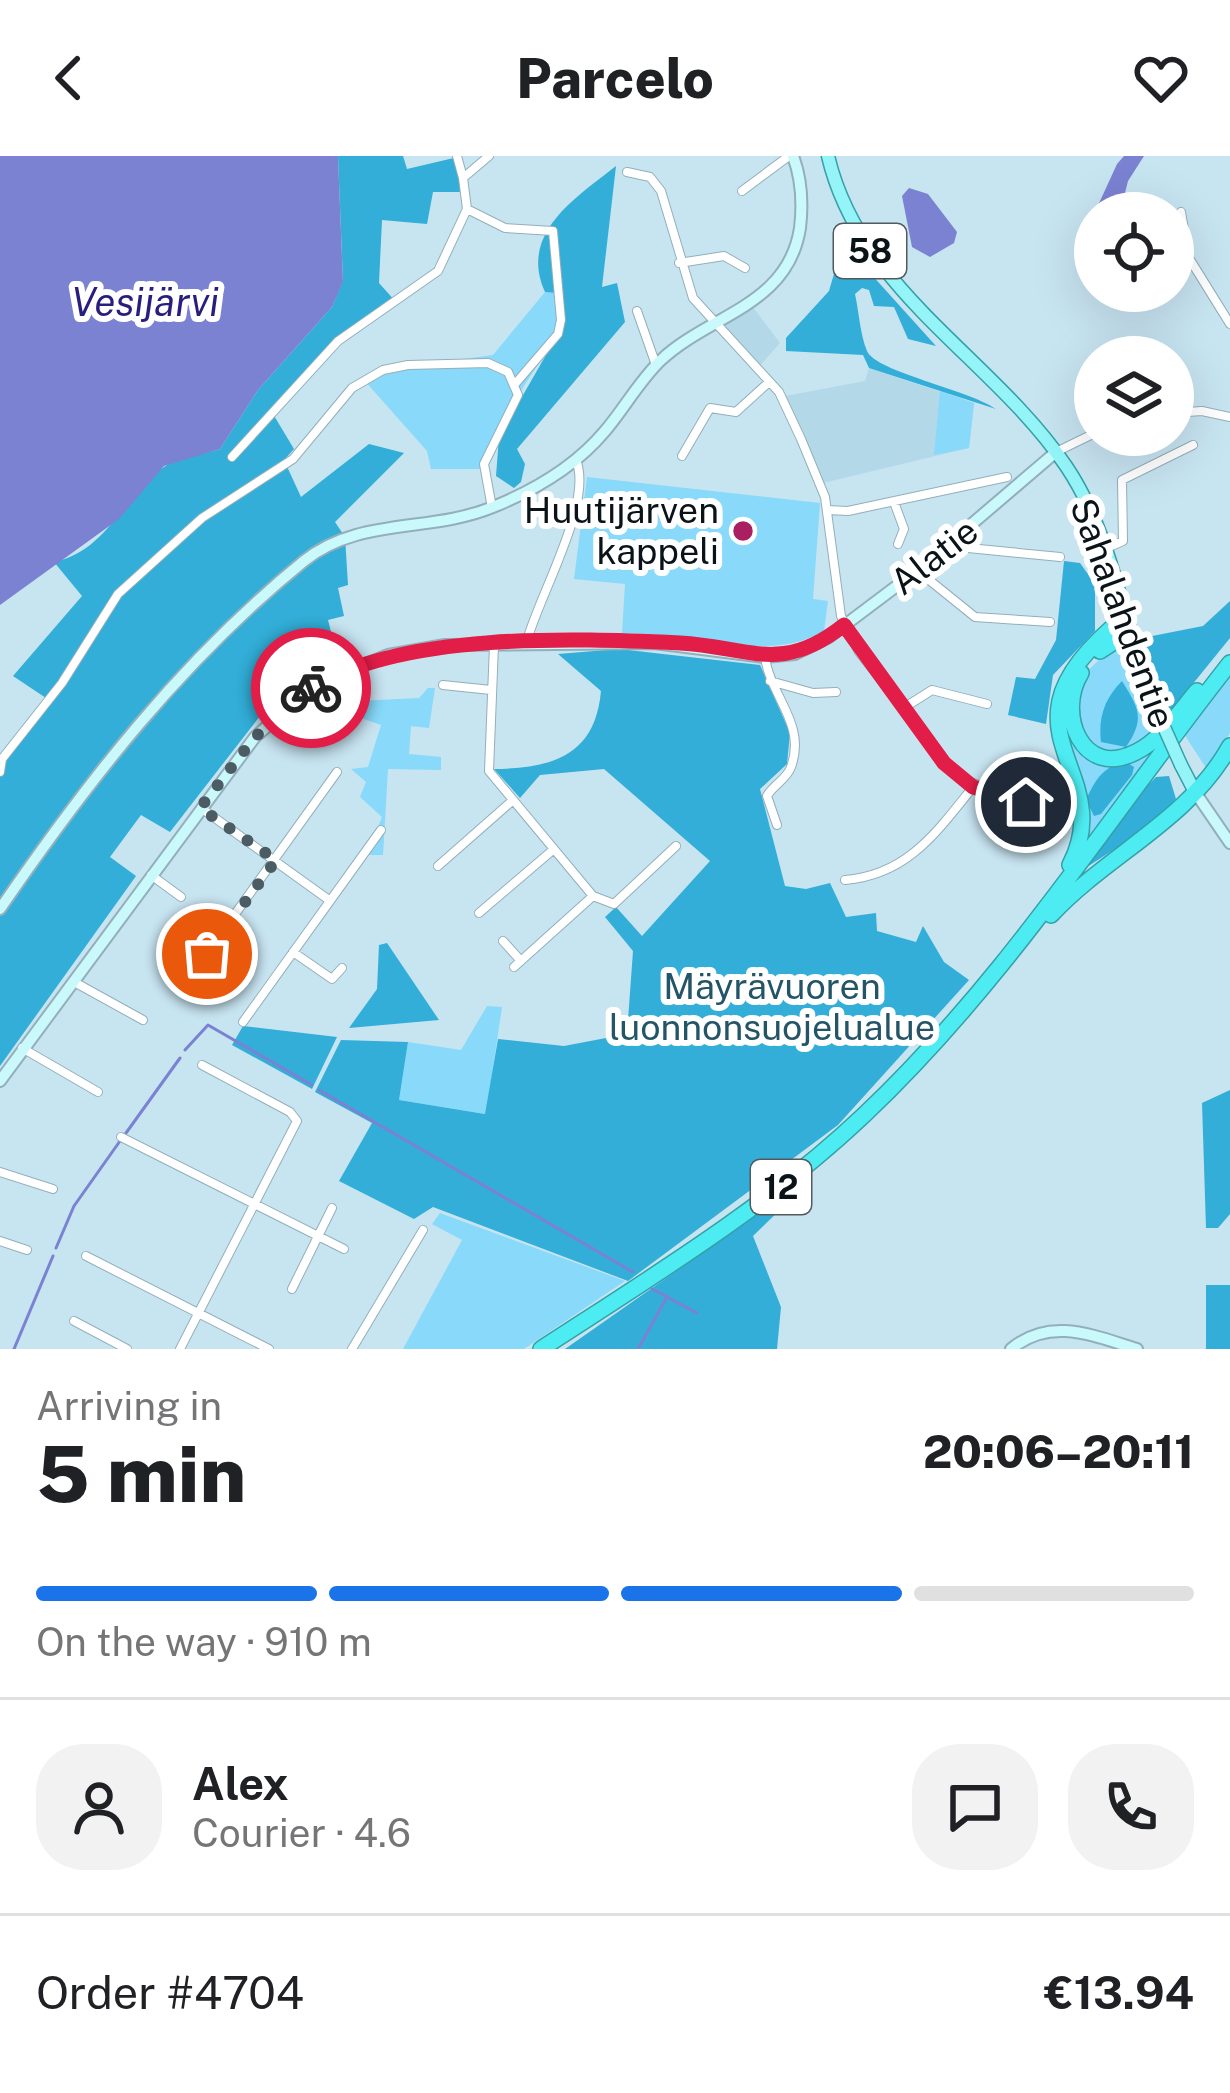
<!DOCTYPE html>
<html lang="en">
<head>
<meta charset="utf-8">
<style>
	body { margin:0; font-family:"Public Sans",sans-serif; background:#f2f2f2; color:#202124; height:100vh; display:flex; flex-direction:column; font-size:45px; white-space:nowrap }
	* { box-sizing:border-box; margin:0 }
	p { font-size:39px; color:#757577 }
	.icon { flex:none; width:66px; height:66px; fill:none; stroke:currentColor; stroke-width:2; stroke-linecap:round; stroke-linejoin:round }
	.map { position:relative; height:1193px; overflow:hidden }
	.panel { display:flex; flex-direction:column; background:#fff; flex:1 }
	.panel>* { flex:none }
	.tools { position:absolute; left:1074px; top:36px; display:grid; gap:24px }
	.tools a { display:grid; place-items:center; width:120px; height:120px; border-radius:50%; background:#fff; box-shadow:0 12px 48px #0002; font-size:60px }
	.pin { position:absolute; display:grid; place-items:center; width:102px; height:102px; color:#fff; margin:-51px; border:6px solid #fff; border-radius:50%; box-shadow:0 3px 12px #0007 }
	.courier { position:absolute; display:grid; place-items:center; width:120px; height:120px; margin:-60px; border:9px solid #e11d48; border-radius:50%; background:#fff; color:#222; box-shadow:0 3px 15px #0007 }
	.headline em { font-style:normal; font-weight:800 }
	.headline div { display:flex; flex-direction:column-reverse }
	.headline { display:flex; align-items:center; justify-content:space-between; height:204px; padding:0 36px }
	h1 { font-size:78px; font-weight:800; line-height:90px }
	.bar { display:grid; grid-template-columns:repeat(4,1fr); gap:18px 12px; align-content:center; height:144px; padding:0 36px }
	.bar i { height:15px; border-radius:9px; background:#e0e0e0 }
	.bar .selected { background:#1a73e8 }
	.bar p { grid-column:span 4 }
	.line { display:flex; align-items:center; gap:30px; padding:0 36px; border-top:3px solid #e0e0e0 }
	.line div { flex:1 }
	.round { display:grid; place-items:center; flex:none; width:126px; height:126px; border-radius:48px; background:#f2f2f2 }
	header { display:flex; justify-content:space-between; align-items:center; height:156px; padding:0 36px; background:#fff; font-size:54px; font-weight:800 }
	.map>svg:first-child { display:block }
	.built { fill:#b3d9e9 }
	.green { fill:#88d9fa }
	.forest { fill:#32aed8 }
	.water { fill:#7b82d2 }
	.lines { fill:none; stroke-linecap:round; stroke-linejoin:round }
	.stream { stroke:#7b82d2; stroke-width:3 }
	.street-casing { stroke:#93afbb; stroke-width:10 }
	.secondary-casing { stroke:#93afbb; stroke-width:14 }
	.primary-casing { stroke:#35a0a6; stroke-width:15 }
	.highway-casing { stroke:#35a0a6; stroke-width:18 }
	.street { stroke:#fff; stroke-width:8 }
	.secondary { stroke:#caf9fb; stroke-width:10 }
	.primary { stroke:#94f4f7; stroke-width:12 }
	.highway { stroke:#4decf2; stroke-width:15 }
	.primary-bridge-casing { stroke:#35a0a6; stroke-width:15; stroke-linecap:butt }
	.primary-bridge { stroke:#94f4f7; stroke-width:12 }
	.done { stroke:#4c5c64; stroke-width:12; stroke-dasharray:0 21.6 }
	.route { stroke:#e11d48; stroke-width:15 }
	.poi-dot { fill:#a91f61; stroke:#fff; stroke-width:4.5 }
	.labels { text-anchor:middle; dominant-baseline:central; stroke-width:12; stroke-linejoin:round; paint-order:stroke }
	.shield { fill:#fff; stroke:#535a5d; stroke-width:3 }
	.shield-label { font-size:33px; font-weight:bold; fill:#091318 }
	.poi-label { font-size:36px; fill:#091318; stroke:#fff; text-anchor:end }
	.street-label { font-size:36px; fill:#091318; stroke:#fff }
	.park-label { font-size:36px; fill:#245567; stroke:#fff }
	.water-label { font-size:39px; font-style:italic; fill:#281e7d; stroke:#fff }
</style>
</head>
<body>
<header><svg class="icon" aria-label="back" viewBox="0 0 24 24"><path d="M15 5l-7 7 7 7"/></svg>Parcelo<svg class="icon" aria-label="heart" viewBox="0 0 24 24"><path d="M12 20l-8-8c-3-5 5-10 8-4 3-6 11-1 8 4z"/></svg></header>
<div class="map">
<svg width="1230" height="1193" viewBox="0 0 1230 1193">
	<rect width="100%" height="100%" fill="#c7e4f1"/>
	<path class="built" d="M749,146L780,187L755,215L713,167Z
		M869,212L974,247L969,292L823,327L785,240L865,225Z"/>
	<path class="green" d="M545,136L557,137L558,178L518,239L483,313H431L427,295L364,224L383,214L493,199Z
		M940,235L974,247L969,292L934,299Z
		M587,321L820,347L813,443L828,445L824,475C764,510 688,473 622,478L625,428L574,423Z
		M1117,487L1131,496L1157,574C1123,600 1114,605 1078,578L1083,519Z
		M1081,513L1075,584L1124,603L1205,530L1079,701L1082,684L1060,568Z
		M1230,514V577L1208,615L1184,578Z
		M354,524L358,545L419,542L428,532H435L429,572L411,570L409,598L441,601V614L388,613L383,699H366L382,661L360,641L366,626L351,613L368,611L381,569L361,562L335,536Z
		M487,850L502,851L486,958L399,944L408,886L461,894Z
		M440,1057L625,1125L524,1193H403L462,1084L432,1068Z"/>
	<path class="forest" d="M338,0H403L407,13L458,1L462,36H433L427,68L382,64L379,127L396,146L342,179L270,253L294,293L284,304L301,341L369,288L404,297L335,366L345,381L348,429L338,432L344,460L328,464L339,507L260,560L170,676L141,659L110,701L136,720L0,910V616L2,603L49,544L13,520L82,440L54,406C108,395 125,337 164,311C178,301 204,298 220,293L258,234L332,151L343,125Z
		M616,10L602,131L617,127L625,166L517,293L525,308L521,326L514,332L496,320L499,281L558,178L557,137L545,136C518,77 577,41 616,10Z
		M843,87L936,190L908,183L894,151L874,150L869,134L862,132L855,138C859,156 860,178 867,195C876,216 967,233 996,253L869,212L863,199L786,195V182L829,135Z
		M1064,405L1080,407L1095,428V475L1053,519L1046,568L1008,559L1016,521L1035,523L1056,484Z
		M1230,445V482L1166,561L1137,483L1203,470Z
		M619,493L760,509L790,577L787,608L760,633L785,730L806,733L830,727L846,761L876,757L877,775L916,786L923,770L944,806L969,824L838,969L628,1125L433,1051L414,1063L339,1025L372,967L315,936L341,884L408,886L399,944L485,958L498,883L564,890L627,878L633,795L605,761L616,751L642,780L710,705L604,613L540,619L520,642L494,613C551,612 595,601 601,535L558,498Z
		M1122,525C1138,551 1146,562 1126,591L1101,586C1098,561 1105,542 1122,525Z
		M1126,606L1134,611L1132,619L1101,658L1094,660L1086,644C1095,624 1103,610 1126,606Z
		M1169,620L1176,643L1155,667L1087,711L1144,633L1156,621Z
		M387,787L439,864L349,872L377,833L379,789Z
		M243,870L337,881L312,933L232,889Z
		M1230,934V1058L1218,1072H1206L1202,947Z
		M782,1041L789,1045L753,1080L781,1151L777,1193H565Z
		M1206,1129H1230V1193H1206Z"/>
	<path class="water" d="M0,0H338L343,126L332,151L258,234L220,293L164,310L119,363L0,449Z
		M1124,0H1144L1128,25L1120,57H1095V81L1084,80L1117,8Z
		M909,32L928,38L957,76L954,87L930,101L912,91L902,40Z"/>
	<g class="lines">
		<path class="stream" d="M185,894L208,869L312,929
			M319,934L633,1116
			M126,977L180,902
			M56,1092L74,1050L120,985
			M652,1133L666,1140
			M14,1193L53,1100
			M638,1193L667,1141L697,1157"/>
		<defs>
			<path id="street" d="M457,0L463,22
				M627,16L650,21L661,35L693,142L779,236L801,283L825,341L841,460L859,496L959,622L1026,646
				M742,35L789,0
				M467,53L505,72L553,75L561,164L558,178L515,228
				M1181,56L1189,102L1230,168
				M679,107L724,100L745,112
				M637,155L656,209
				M1173,257L1202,255L1230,261
				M1056,296L1095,277
				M682,300L710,252L736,256L769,226
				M232,301L338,185L438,115L467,53L463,22L489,0
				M894,346L904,373L898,388
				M827,354L848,355L1007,321
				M948,390L1060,401
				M1105,393L1123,385L1122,324L1193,289
				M918,415L975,461L1050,466
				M526,488C537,443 594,347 576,304
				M494,489L489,615L593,740L614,748L676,690
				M765,501C770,540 807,568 791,611C787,623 773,629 767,640L777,669
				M770,525L813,537L836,536
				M443,529L491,534
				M902,553L932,534L987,548
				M0,616L2,603L62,527L118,438L202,362L293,303L352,232L383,214L408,209L488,207L508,216L518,239L484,308L492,352
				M201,652L329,744
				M438,710L512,645
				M151,719L181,741
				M845,724C907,719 936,677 973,631
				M479,757L554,693
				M503,785L521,805
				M293,796L332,823L342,812
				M514,811L593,740
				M187,825L337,616
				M76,827L143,864
				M243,866L381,674
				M22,892L98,936
				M121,981L344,1093
				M0,1016L53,1033
				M0,1085L27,1094
				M86,1100L269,1193
				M292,1133L332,1052
				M74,1165L127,1193
				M180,1193L297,965L290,956L202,909
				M352,1193L423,1074"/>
			<path id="secondary" d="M1195,636L1230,687
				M0,753C88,625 182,504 304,405C358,361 430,377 493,351C535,334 575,311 605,275C624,253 639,225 661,204C710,158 788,150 800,72C803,47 802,24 793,0
				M0,925L255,581L313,530L388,499L445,489L654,487L765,501L795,498L829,481L918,414L1056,296
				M1011,1193C1051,1160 1094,1180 1137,1193"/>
			<path id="primary" d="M828,0C860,136 992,201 1066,310C1114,381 1124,472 1155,551
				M1181,609L1195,636"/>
			<path id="highway" d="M1100,495L1129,476
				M1081,517C1056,557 1082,624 1136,596C1161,584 1179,556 1197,535
				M1070,709C1121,611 982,574 1125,461
				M1051,759C1108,698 1188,665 1230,590
				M541,1193C653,1120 767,1051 864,959C1006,825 1110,659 1230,507"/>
		</defs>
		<use href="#street" class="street-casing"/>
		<use href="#secondary" class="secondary-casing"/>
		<use href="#primary" class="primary-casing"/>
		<use href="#highway" class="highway-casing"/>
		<use href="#street" class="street"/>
		<use href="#secondary" class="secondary"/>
		<use href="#primary" class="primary"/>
		<use href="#highway" class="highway"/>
		<defs>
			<path id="primary-bridge" d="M1155,551L1181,609"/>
		</defs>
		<use href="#primary-bridge" class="primary-bridge-casing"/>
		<use href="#primary-bridge" class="primary-bridge"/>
	</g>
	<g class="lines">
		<path class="done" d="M207,798L276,704L200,652L255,581L311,532"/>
		<path class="route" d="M311,532C403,476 572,482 680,487C750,491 781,519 844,469L944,607L973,631L1026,646"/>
	</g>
	<circle class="poi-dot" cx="743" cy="375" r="12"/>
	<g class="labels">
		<g class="shield">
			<rect x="834" y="68" width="72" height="54" rx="9"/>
			<rect x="751" y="1004" width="60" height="54" rx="9"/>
		</g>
		<g class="shield-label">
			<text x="870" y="95">58</text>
			<text x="781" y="1031">12</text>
		</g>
		<g class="poi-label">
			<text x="719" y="354">Huutijärven<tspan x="719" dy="41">kappeli</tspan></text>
		</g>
		<g class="street-label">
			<text transform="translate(934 400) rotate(-38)">Alatie</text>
			<text transform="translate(1123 457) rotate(70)">Sahalahdentie</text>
		</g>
		<g class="park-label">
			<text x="772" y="830">Mäyrävuoren<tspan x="772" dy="41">luonnonsuojelualue</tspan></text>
		</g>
		<g class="water-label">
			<text x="145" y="146">Vesijärvi</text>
		</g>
	</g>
</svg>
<div class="tools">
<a><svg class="icon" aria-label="locate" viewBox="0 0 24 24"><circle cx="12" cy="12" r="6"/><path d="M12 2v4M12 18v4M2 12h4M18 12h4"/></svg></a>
<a><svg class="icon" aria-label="layers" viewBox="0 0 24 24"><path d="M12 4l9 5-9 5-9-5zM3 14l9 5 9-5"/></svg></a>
</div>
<div class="pin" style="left:207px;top:798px;background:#ea580c"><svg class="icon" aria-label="bag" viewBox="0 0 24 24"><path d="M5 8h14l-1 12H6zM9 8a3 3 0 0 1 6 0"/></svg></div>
<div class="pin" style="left:1026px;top:646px;background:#1f2937"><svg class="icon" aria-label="home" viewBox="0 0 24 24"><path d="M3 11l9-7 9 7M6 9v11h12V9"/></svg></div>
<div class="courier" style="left:311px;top:532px"><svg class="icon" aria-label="bike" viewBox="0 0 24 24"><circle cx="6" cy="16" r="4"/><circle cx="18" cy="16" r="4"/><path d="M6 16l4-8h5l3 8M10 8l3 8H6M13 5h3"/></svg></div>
</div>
<section class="panel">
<div class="headline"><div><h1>5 min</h1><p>Arriving in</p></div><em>20:06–20:11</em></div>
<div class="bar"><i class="selected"></i><i class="selected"></i><i class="selected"></i><i></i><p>On the way · 910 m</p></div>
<div class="line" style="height:216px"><a class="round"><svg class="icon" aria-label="person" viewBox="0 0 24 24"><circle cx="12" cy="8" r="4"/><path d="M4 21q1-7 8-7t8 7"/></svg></a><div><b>Alex</b><p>Courier · 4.6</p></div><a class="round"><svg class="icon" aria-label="chat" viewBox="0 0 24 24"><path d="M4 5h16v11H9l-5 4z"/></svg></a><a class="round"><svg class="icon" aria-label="phone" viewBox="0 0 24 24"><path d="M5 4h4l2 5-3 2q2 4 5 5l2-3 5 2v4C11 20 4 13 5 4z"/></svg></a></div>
<div class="line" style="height:156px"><div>Order #4704</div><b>€13.94</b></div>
</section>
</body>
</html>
